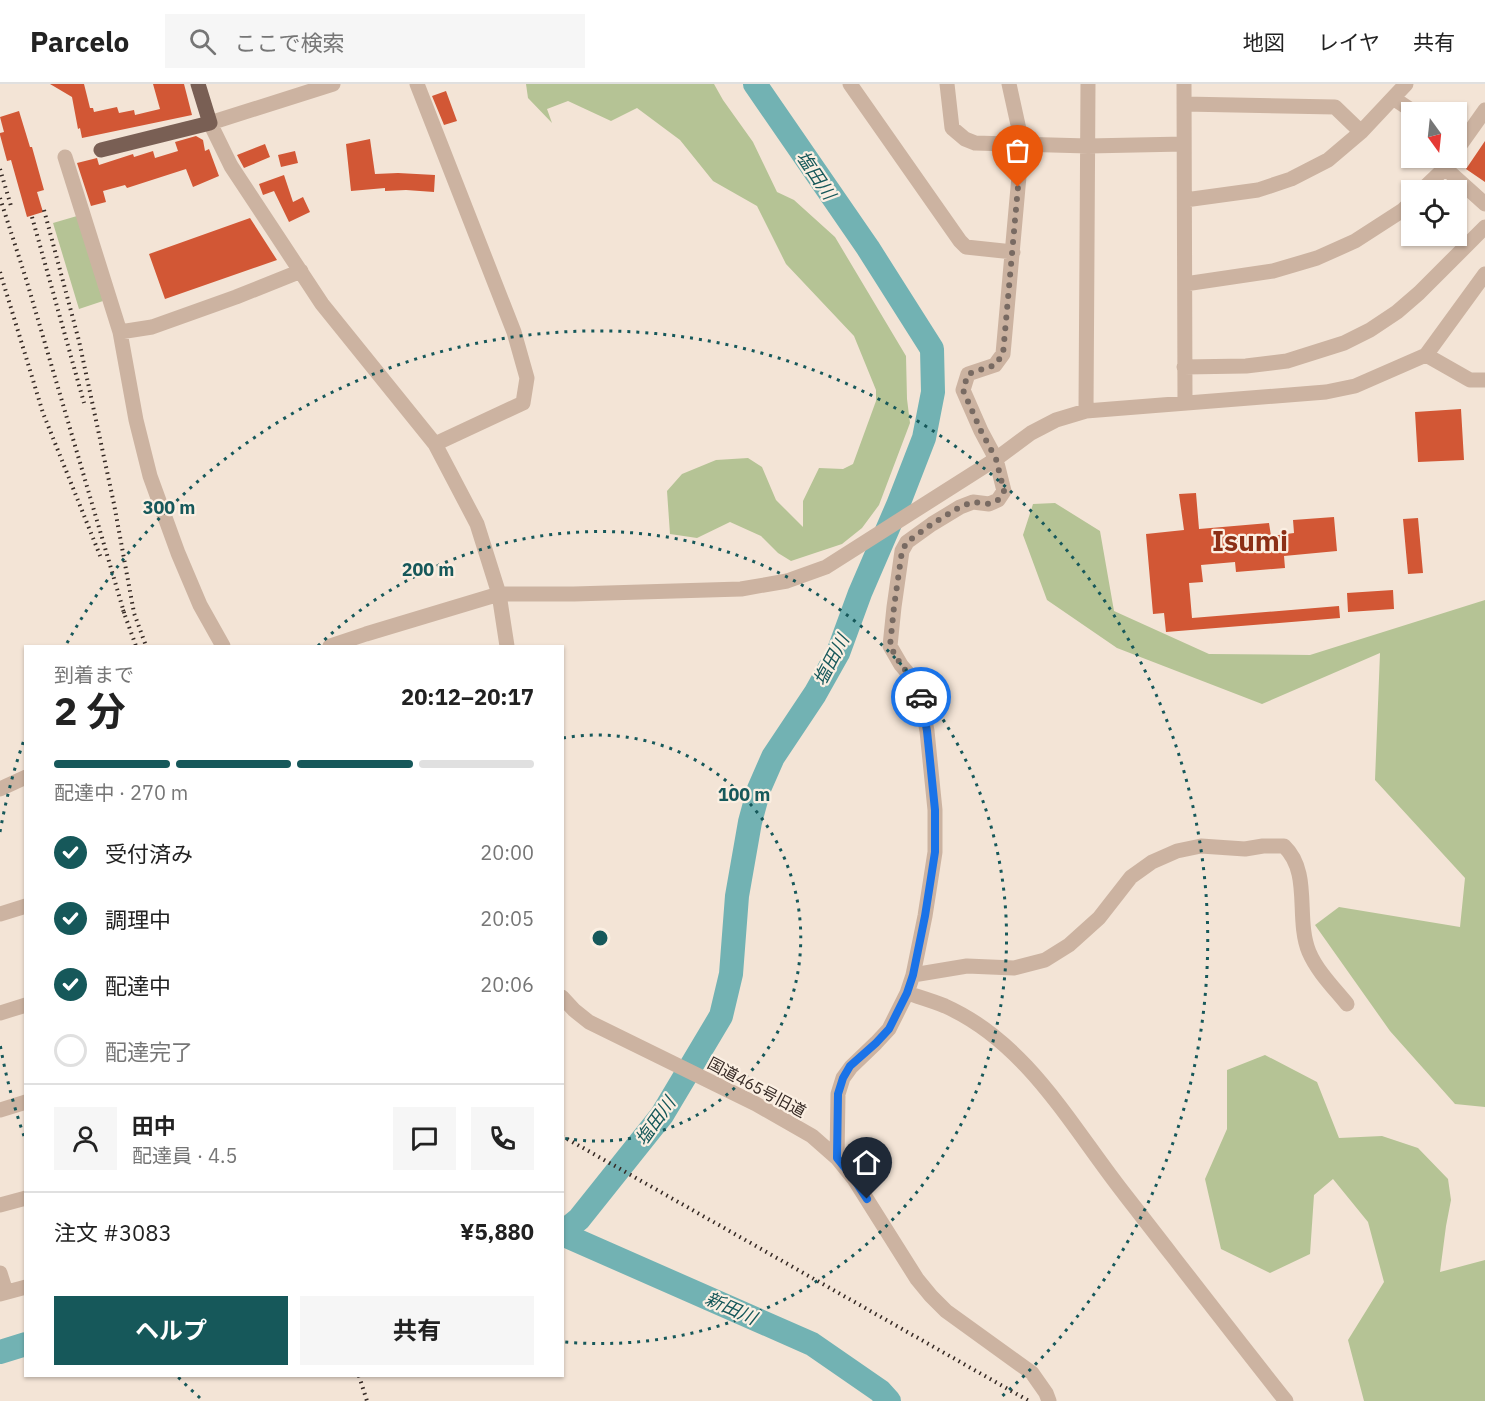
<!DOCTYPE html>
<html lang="ja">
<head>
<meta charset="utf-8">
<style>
	body { margin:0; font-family:"IBM Plex Sans","Noto Sans JP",sans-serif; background:#f6f6f6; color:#222; height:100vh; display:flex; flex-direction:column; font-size:22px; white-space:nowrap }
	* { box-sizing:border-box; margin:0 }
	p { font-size:20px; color:#767676 }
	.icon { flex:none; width:33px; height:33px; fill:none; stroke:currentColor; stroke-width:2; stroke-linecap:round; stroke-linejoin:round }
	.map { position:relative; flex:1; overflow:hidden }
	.side { position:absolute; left:24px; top:561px; width:540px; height:732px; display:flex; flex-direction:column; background:#fff; border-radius:0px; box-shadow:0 2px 4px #0004 }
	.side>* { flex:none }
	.needle { width:39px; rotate:165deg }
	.tools { position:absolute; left:1401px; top:18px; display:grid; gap:12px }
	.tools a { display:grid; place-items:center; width:66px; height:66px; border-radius:0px; background:#fff; box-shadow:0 2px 4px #0004; font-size:30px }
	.pin { position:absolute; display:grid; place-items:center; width:51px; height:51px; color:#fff; margin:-62px -26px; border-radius:50% 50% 50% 0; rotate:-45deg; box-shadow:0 0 6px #0007 }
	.pin .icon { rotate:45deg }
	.courier { position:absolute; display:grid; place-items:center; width:60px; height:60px; margin:-30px; border:4px solid #1a73e8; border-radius:50%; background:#fff; color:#222; box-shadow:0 2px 8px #0007 }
	.overview em { font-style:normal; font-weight:700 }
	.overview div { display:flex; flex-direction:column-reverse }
	.overview { display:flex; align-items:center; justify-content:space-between; height:102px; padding:0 30px }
	h1 { font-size:39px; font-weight:700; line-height:45px }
	.bar { display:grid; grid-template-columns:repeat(4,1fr); gap:9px 6px; align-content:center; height:72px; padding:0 30px }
	.bar i { height:8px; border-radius:4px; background:#e0e0e0 }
	.bar .current { background:#16585a }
	.bar p { grid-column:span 4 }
	.line { display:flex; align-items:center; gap:15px; padding:0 30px; border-top:2px solid #e0e0e0 }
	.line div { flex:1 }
	.round { display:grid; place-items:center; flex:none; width:63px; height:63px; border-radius:0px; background:#f6f6f6 }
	ol { padding:0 30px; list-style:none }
	li { display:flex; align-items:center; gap:18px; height:66px }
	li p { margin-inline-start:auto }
	li .icon { padding:6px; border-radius:50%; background:#16585a; color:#fff; stroke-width:4 }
	li:last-child { color:#767676 }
	li i { width:33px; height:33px; border:3px solid #e0e0e0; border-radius:50% }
	.button { display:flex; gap:12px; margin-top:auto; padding:12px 30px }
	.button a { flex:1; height:69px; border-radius:0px; background:#16585a; color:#fff; font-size:24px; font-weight:700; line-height:69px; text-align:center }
	.button a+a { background:#f6f6f6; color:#222 }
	header { display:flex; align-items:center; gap:36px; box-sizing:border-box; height:84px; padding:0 30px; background:#fff; border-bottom:2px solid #e0e0e0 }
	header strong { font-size:28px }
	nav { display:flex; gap:33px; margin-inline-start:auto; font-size:21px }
	.search { width:420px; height:54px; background:#f6f6f6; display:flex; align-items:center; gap:15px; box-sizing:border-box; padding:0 21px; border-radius:0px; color:#767676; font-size:22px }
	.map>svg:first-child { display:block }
	.green { fill:#b5c395 }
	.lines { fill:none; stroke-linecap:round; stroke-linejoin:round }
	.river { stroke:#72b2b3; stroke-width:24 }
	.building { fill:#d25735 }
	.minor { stroke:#ccb3a1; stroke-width:15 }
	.major { stroke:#795f54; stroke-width:15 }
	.rail { stroke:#352924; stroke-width:4; stroke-dasharray:1.5 4.5; stroke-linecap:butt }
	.done { stroke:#786a62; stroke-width:6; stroke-dasharray:0 10.8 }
	.route { stroke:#1a73e8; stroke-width:8 }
	.ring { fill:none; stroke:#16585a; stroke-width:3; stroke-dasharray:3 6 }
	.labels { text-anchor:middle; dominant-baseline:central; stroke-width:4.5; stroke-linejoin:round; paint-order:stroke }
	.street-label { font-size:16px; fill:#352924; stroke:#fbefe2 }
	.water-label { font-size:18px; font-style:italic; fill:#16585a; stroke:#fbefe2 }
	.town-label { font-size:28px; font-weight:bold; fill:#8c2f16; stroke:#fbefe2 }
	.centre { fill:#16585a; stroke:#fbefe2; stroke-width:3 }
	.ring-label { font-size:18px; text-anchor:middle; font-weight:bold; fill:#16585a; stroke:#fbefe2; stroke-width:4.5; stroke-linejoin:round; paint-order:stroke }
</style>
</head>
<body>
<header>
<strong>Parcelo</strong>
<div class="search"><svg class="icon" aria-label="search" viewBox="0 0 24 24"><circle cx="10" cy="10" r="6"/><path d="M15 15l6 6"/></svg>ここで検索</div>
<nav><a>地図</a><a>レイヤ</a><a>共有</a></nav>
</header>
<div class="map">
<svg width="1485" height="1317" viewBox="0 0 1485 1317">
	<rect width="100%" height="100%" fill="#f3e4d6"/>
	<path class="green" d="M526,0H714L723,16L753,58L777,108L794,116L835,153L906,272L907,315L910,339L879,421L862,444L842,460L791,477L778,469L761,452L730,438L697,454L670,450L667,407L682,390L716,376L748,374L762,383L776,416L803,443V417L819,384L843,385L853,380L876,317V306L854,252L786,180L757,122L713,97L680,56L637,24L611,37L568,17L547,25L552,39L528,14Z
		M77,132L103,217L79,225L53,139Z
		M1055,419L1100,447L1114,527L1209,570L1310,571L1485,516V1023L1455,1020L1390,947L1315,841L1339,823L1460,843L1465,794L1375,696L1380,569L1262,620L1117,564L1047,516L1023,451L1033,420Z
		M1265,971L1317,998L1339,1054L1382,1052L1418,1064L1448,1095L1451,1116L1446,1142L1440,1188L1485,1176V1317H1364L1348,1256L1384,1198L1368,1138L1333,1095L1314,1111L1310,1170L1270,1189L1221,1165L1205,1095L1227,1045V986Z"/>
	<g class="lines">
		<path class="river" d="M562,1149L579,1135L662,1031L721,932L731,890L737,812L750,738L759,705L773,673L815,610L838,569L860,509L898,421L924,354L933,308L932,265L868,164L755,0
			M562,1150L812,1260L880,1307L889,1317
			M0,1268L26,1260"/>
	</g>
	<path class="building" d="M50,0H84L90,24H93L94,28L117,23L119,29L134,26L135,31L160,25L153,0H184L192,31L82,54L80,44L78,45L72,13Z
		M446,7L457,37L444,41L432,12Z
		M19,27L30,63H32L44,106L37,108L43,128L27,133L11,76L7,77L0,51V49L4,48L0,33Z
		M196,52L203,56L205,67L209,65L219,92L193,103L186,85L127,104L125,101L103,107L106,118L91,122L77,79L97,74L99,81L133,70L134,73L153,67L155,74L178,67L175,58Z
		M370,55L375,90L398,89L435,91L434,108L406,106L385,107V104L351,107L346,60Z
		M1485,57V98L1466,85Z
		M265,60L270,73L244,84L237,71Z
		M295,67L298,79L281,83L278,71Z
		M284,91L293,118L303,113L310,128L289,138L274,107L263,111L259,100Z
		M250,134L277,176L165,215L149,170Z
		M1461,325L1464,376L1418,378L1415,328Z
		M1196,409L1199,445L1269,439L1271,452L1294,449L1293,436L1334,433L1337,467L1284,472L1285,484L1236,488L1235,478L1201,481L1203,498L1189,499L1192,534L1339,522L1340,534L1166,548L1164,529L1153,530L1146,450L1184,446L1179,410Z
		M1418,434L1423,489L1408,490L1403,435Z
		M1393,506L1394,525L1348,528L1347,509Z"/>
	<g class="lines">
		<path class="minor" d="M333,0L210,39L231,82L322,220L435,360L477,440L499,510L507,562
			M417,0L514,248L527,294L523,319L435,360
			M850,0L960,157L966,163L1013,168
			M947,0L952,44L965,55L975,59L1088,62L1184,60
			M1184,0L1185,319
			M1393,14L1414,28
			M1184,20L1335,23L1361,48
			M1456,67L1485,26
			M65,73L120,248L136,336L150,392L178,469L200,521L223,562
			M1445,84L1485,120
			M1422,106L1445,84L1451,76
			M1185,116L1258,106L1291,95L1328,76L1361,48L1406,0
			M1185,200L1273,187L1317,174L1355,157L1403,126L1412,117
			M120,248L152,243L236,213L301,187
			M1426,271L1470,296H1485
			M1184,283L1246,282L1287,277L1344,259L1370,246L1397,228L1419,209L1485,143
			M1086,327L1088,0
			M330,562L366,550L499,510H574L741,505L787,497L826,483L996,375L1031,349L1056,336L1086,327L1326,308L1355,302L1426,271L1485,190
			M0,705L26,693
			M0,830L26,822
			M913,891L967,882L1014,884L1045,876L1069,861L1099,834L1131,793L1152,778L1177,767L1201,762L1245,765L1263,762H1284C1312,789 1295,834 1309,868C1317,887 1334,904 1347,920
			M907,909C919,913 933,917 945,922C1028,959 1072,1044 1126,1112C1179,1180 1232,1249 1286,1317
			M562,913L574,926L589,938L756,1020L812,1052L837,1074L854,1095L917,1195L931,1212L946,1227L1032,1289L1046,1309L1049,1317
			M0,929L26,921
			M0,1026L26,1018
			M837,1074L838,1010L843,994L851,983L876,959L889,945L907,909L913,891L925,832L935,768V726L927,647L918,601L901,581L890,562L894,523L902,467L907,458L932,440L960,423L973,418L989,420L998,416L1004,407L996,375L981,347L963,306L968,290L995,281L1003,270L1022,59L1009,0
			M0,1121L26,1114
			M0,1189L6,1208
			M0,1210L26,1203"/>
		<path class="major" d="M101,66L210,39L198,0"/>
		<path class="rail" d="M0,85L11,122
			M0,114L27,198L125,532
			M44,126L79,257L114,420L134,529L146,562
			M32,133L84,319
			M0,188L43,329L101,474
			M123,526L136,562
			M562,1052L1029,1317
			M359,1292L367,1317"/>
	</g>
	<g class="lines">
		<path class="done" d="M921,613L918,601L901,581L890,562L894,523L902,467L907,458L932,440L960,423L973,418L989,420L998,416L1004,407L996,375L981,347L963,306L968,290L995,281L1003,270L1018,103"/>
		<path class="route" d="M867,1115L854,1095L837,1074L838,1010L843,994L850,982L876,959L889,945L907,909L913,891L925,832L935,768V726L927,647L921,613"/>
	</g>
	<g class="ring">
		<path d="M563 654A203 203 0 1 1 563 1054"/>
		<path d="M318 562A406 406 0 1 1 565 1258"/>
		<path d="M200 1314A609 609 0 0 1 177 1292M24 1052A609 609 0 0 1 0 960M0 748A609 609 0 0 1 24 656M67 559A609 609 0 1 1 1000 1314"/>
	</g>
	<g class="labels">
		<g class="street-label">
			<text transform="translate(757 1003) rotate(28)">国道465号旧道</text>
		</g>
		<g class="water-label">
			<text transform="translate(816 91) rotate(56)">塩田川</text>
			<text transform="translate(831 576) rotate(-62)">塩田川</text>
			<text transform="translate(655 1037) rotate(-54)">塩田川</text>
			<text transform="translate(731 1224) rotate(24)">新田川</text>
		</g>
		<g class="town-label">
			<text x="1250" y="456">Isumi</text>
		</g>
	</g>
	<circle cx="600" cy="854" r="9" class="centre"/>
	<g class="ring-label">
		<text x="169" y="430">300 m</text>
		<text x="428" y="492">200 m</text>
		<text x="744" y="717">100 m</text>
	</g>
</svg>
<div class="tools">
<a><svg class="needle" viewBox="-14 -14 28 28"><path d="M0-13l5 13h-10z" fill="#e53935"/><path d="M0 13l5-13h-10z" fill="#767676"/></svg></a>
<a><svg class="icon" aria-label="locate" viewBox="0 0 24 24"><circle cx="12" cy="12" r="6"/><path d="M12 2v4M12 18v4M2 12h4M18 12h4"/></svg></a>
</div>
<div class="pin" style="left:1018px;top:103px;background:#ea580c"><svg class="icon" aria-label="bag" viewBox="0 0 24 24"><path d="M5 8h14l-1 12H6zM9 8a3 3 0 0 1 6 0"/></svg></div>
<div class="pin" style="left:867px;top:1115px;background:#1f2937"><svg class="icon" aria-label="home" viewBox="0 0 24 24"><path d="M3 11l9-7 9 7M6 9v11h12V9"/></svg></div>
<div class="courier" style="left:921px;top:613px"><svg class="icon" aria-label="car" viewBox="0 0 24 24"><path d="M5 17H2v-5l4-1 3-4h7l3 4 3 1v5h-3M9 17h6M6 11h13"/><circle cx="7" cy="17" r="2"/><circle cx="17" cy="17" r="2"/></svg></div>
<section class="side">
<div class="overview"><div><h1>2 分</h1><p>到着まで</p></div><em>20:12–20:17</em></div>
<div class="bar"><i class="current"></i><i class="current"></i><i class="current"></i><i></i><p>配達中 · 270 m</p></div>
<ol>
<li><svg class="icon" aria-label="check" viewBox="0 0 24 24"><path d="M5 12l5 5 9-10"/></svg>受付済み<p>20:00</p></li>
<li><svg class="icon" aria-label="check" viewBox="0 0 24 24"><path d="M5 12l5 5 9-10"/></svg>調理中<p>20:05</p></li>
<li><svg class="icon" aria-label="check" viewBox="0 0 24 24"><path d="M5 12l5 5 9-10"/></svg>配達中<p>20:06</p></li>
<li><i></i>配達完了</li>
</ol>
<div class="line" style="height:108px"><a class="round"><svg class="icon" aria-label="person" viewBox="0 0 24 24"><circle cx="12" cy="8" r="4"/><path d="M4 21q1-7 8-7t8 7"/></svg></a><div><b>田中</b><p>配達員 · 4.5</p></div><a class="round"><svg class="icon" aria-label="chat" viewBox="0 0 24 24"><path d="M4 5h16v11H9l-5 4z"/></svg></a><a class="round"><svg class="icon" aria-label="phone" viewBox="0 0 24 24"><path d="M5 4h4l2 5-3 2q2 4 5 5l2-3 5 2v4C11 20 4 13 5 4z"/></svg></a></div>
<div class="line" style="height:78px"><div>注文 #3083</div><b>¥5,880</b></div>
<div class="button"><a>ヘルプ</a><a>共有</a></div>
</section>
</div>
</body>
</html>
